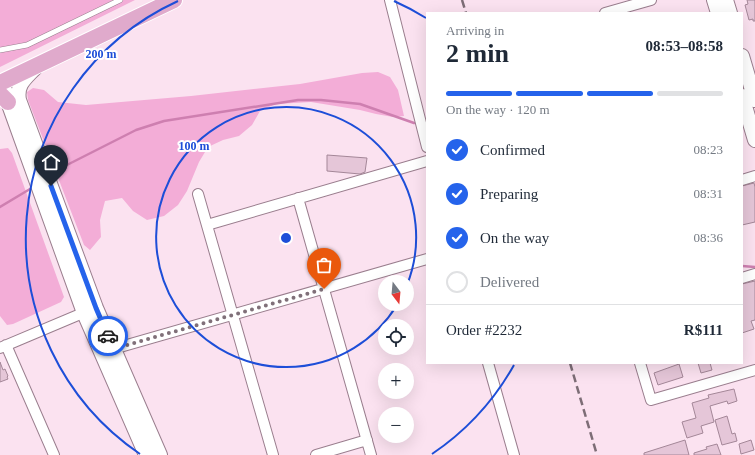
<!DOCTYPE html>
<html lang="en">
<head>
<meta charset="utf-8">
<style>
	body { margin:0; font-family:"Times New Roman",serif; background:#f6f6f7; color:#1f2937; height:100vh; display:flex; flex-direction:column; font-size:15px; white-space:nowrap }
	* { box-sizing:border-box; margin:0 }
	p { font-size:13px; color:#747a83 }
	.icon { flex:none; width:22px; height:22px; fill:none; stroke:currentColor; stroke-width:2; stroke-linecap:round; stroke-linejoin:round }
	.map { position:relative; flex:1; overflow:hidden }
	.sheet { position:absolute; left:426px; top:12px; width:317px; height:352px; display:flex; flex-direction:column; background:#fff; border-radius:0px; box-shadow:0 4px 16px #0002 }
	.sheet>* { flex:none }
	.needle { width:26px; rotate:164deg }
	.controls { position:absolute; left:378px; top:275px; display:grid; gap:8px }
	.controls a { display:grid; place-items:center; width:36px; height:36px; border-radius:50%; background:#fff; box-shadow:0 4px 16px #0002; font-size:20px }
	.pin { position:absolute; display:grid; place-items:center; width:34px; height:34px; color:#fff; margin:-41px -17px; border-radius:50% 50% 50% 0; rotate:-45deg; box-shadow:0 0 4px #0007 }
	.pin .icon { rotate:45deg }
	.courier { position:absolute; display:grid; place-items:center; width:40px; height:40px; margin:-20px; border:3px solid #2563eb; border-radius:50%; background:#fff; color:#222; box-shadow:0 1px 5px #0007 }
	.headline em { font-style:normal; font-weight:600 }
	.headline div { display:flex; flex-direction:column-reverse }
	.headline { display:flex; align-items:center; justify-content:space-between; height:68px; padding:0 20px }
	h1 { font-size:26px; font-weight:600; line-height:30px }
	.bar { display:grid; grid-template-columns:repeat(4,1fr); gap:6px 4px; align-content:center; height:48px; padding:0 20px }
	.bar i { height:5px; border-radius:3px; background:#e0e1e3 }
	.bar .active { background:#2563eb }
	.bar p { grid-column:span 4 }
	.line { display:flex; align-items:center; gap:10px; padding:0 20px; border-top:1px solid #e0e1e3 }
	.line div { flex:1 }
	ol { padding:0 20px; list-style:none }
	li { display:flex; align-items:center; gap:12px; height:44px }
	li p { margin-inline-start:auto }
	li .icon { padding:4px; border-radius:50%; background:#2563eb; color:#fff; stroke-width:4 }
	li:last-child { color:#747a83 }
	li i { width:22px; height:22px; border:2px solid #e0e1e3; border-radius:50% }
	.map>svg:first-child { display:block }
	.green { fill:#f3add7 }
	.lines { fill:none; stroke-linecap:round; stroke-linejoin:round }
	.stream { stroke:#ce7fb0; stroke-width:2.5 }
	.building { fill:#e5c6d8; stroke:#a48798 }
	.lane-casing { stroke:#9a7e8e; stroke-width:6 }
	.street-casing { stroke:#9a7e8e; stroke-width:12 }
	.secondary-casing { stroke:#9a7e8e; stroke-width:16 }
	.primary-casing { stroke:#fff; stroke-width:18 }
	.lane { stroke:#fff; stroke-width:5 }
	.street { stroke:#fff; stroke-width:10 }
	.secondary { stroke:#fff; stroke-width:14 }
	.primary { stroke:#e0aacc; stroke-width:16 }
	.rail { stroke:#7d6d76; stroke-width:2.5; stroke-dasharray:8 4; stroke-linecap:butt }
	.done { stroke:#807079; stroke-width:4; stroke-dasharray:0 7.2 }
	.route { stroke:#2563eb; stroke-width:5 }
	.ring { fill:none; stroke:#1d4ed8; stroke-width:2 }
	.centre { fill:#1d4ed8; stroke:#fff; stroke-width:2 }
	.ring-label { font-size:12px; text-anchor:middle; font-weight:bold; fill:#1d4ed8; stroke:#fff; stroke-width:4; stroke-linejoin:round; paint-order:stroke }
</style>
</head>
<body>
<div class="map">
<svg width="755" height="455" viewBox="0 0 755 455">
	<rect width="100%" height="100%" fill="#fbe2f0"/>
	<path class="green" d="M0,0H135L0,67Z
		M378,72L390,77L398,90L404,116L393,117L376,114L360,110L311,102L276,104L260,111L252,125L239,136L223,140L208,147L199,162L187,191L178,205L164,216L147,220L133,211L122,198L105,201L100,220L101,237L90,250L84,245L28,100L27,92L33,88L44,90L58,102L86,105L191,96L300,84L362,73Z
		M8,148L12,153L64,297L61,302L13,324L7,325L0,316V149Z"/>
	<g class="lines">
		<path class="stream" d="M59,169L136,130L164,121L298,100H321L360,104L414,123
			M0,207L30,189
			M742,266L755,267"/>
	</g>
	<path class="building" d="M747,0H755V21H753V19L749,20L745,5L748,4Z
		M327,155L367,158L365,172L360,174L327,171Z
		M754,183L755,187V222L742,225V186Z
		M755,281V320L751,321L754,329L742,333V284Z
		M0,362L3,370L5,369L8,376L7,377L8,379L0,382Z
		M698,363H710L712,370L701,373Z
		M679,364L683,377L658,385L654,373Z
		M734,389L737,401L728,404L727,401L710,406L714,422L701,426L703,433L687,438L682,422L696,418L692,403L709,398L708,395Z
		M727,416L732,434L735,433L737,441L722,445L715,420Z
		M685,440L689,455H644V453Z
		M751,440L754,450L741,454L739,444Z
		M717,444L721,455H694V453L707,449L706,447Z"/>
	<g class="lines">
		<defs>
			<path id="lane" d="M0,50L27,45L120,0"/>
			<path id="street" d="M390,0L427,147
				M605,13L651,0
				M742,180L755,176
				M198,194L273,455
				M298,198L371,455
				M207,225L427,161
				M742,278L755,274
				M6,345L54,455
				M0,348L90,310
				M113,349L427,259
				M488,363L514,455
				M640,363L651,400L755,370
				M316,455L367,440"/>
			<path id="secondary" d="M714,0L718,13
				M726,0L730,13
				M742,56L755,100
				M36,67C26,78 16,84 19,100L96,308L160,455
				M6,92L8,102L84,313L146,455
				M742,96L755,140"/>
			<path id="primary" d="M0,83L174,0
				M0,94L8,102"/>
		</defs>
		<use href="#lane" class="lane-casing"/>
		<use href="#street" class="street-casing"/>
		<use href="#secondary" class="secondary-casing"/>
		<use href="#primary" class="primary-casing"/>
		<use href="#lane" class="lane"/>
		<use href="#street" class="street"/>
		<use href="#secondary" class="secondary"/>
		<use href="#primary" class="primary"/>
		<path class="rail" d="M462,0L466,13
			M570,363L597,455"/>
	</g>
	<g class="lines">
		<path class="done" d="M108,336L113,349L324,289"/>
		<path class="route" d="M51,186L96,308L108,336"/>
	</g>
	<g class="ring">
		<path d="M397 305A130 130 0 1 1 407 285"/>
		<path d="M514 365A261 261 0 0 1 432 454M140 454A261 261 0 0 1 178 1M394 1A261 261 0 0 1 426 18"/>
	</g>
	<circle cx="286" cy="238" r="6" class="centre"/>
	<g class="ring-label">
		<text x="101" y="58">200 m</text>
		<text x="194" y="150">100 m</text>
	</g>
</svg>
<div class="controls">
<a><svg class="needle" viewBox="-14 -14 28 28"><path d="M0-13l5 13h-10z" fill="#e53935"/><path d="M0 13l5-13h-10z" fill="#747a83"/></svg></a>
<a><svg class="icon" aria-label="locate" viewBox="0 0 24 24"><circle cx="12" cy="12" r="6"/><path d="M12 2v4M12 18v4M2 12h4M18 12h4"/></svg></a>
<a>+</a>
<a>−</a>
</div>
<div class="pin" style="left:324px;top:289px;background:#ea580c"><svg class="icon" aria-label="bag" viewBox="0 0 24 24"><path d="M5 8h14l-1 12H6zM9 8a3 3 0 0 1 6 0"/></svg></div>
<div class="pin" style="left:51px;top:186px;background:#1f2937"><svg class="icon" aria-label="home" viewBox="0 0 24 24"><path d="M3 11l9-7 9 7M6 9v11h12V9"/></svg></div>
<div class="courier" style="left:108px;top:336px"><svg class="icon" aria-label="car" viewBox="0 0 24 24"><path d="M5 17H2v-5l4-1 3-4h7l3 4 3 1v5h-3M9 17h6M6 11h13"/><circle cx="7" cy="17" r="2"/><circle cx="17" cy="17" r="2"/></svg></div>
<section class="sheet">
<div class="headline"><div><h1>2 min</h1><p>Arriving in</p></div><em>08:53–08:58</em></div>
<div class="bar"><i class="active"></i><i class="active"></i><i class="active"></i><i></i><p>On the way · 120 m</p></div>
<ol>
<li><svg class="icon" aria-label="check" viewBox="0 0 24 24"><path d="M5 12l5 5 9-10"/></svg>Confirmed<p>08:23</p></li>
<li><svg class="icon" aria-label="check" viewBox="0 0 24 24"><path d="M5 12l5 5 9-10"/></svg>Preparing<p>08:31</p></li>
<li><svg class="icon" aria-label="check" viewBox="0 0 24 24"><path d="M5 12l5 5 9-10"/></svg>On the way<p>08:36</p></li>
<li><i></i>Delivered</li>
</ol>
<div class="line" style="height:52px"><div>Order #2232</div><b>R$111</b></div>
</section>
</div>
</body>
</html>
